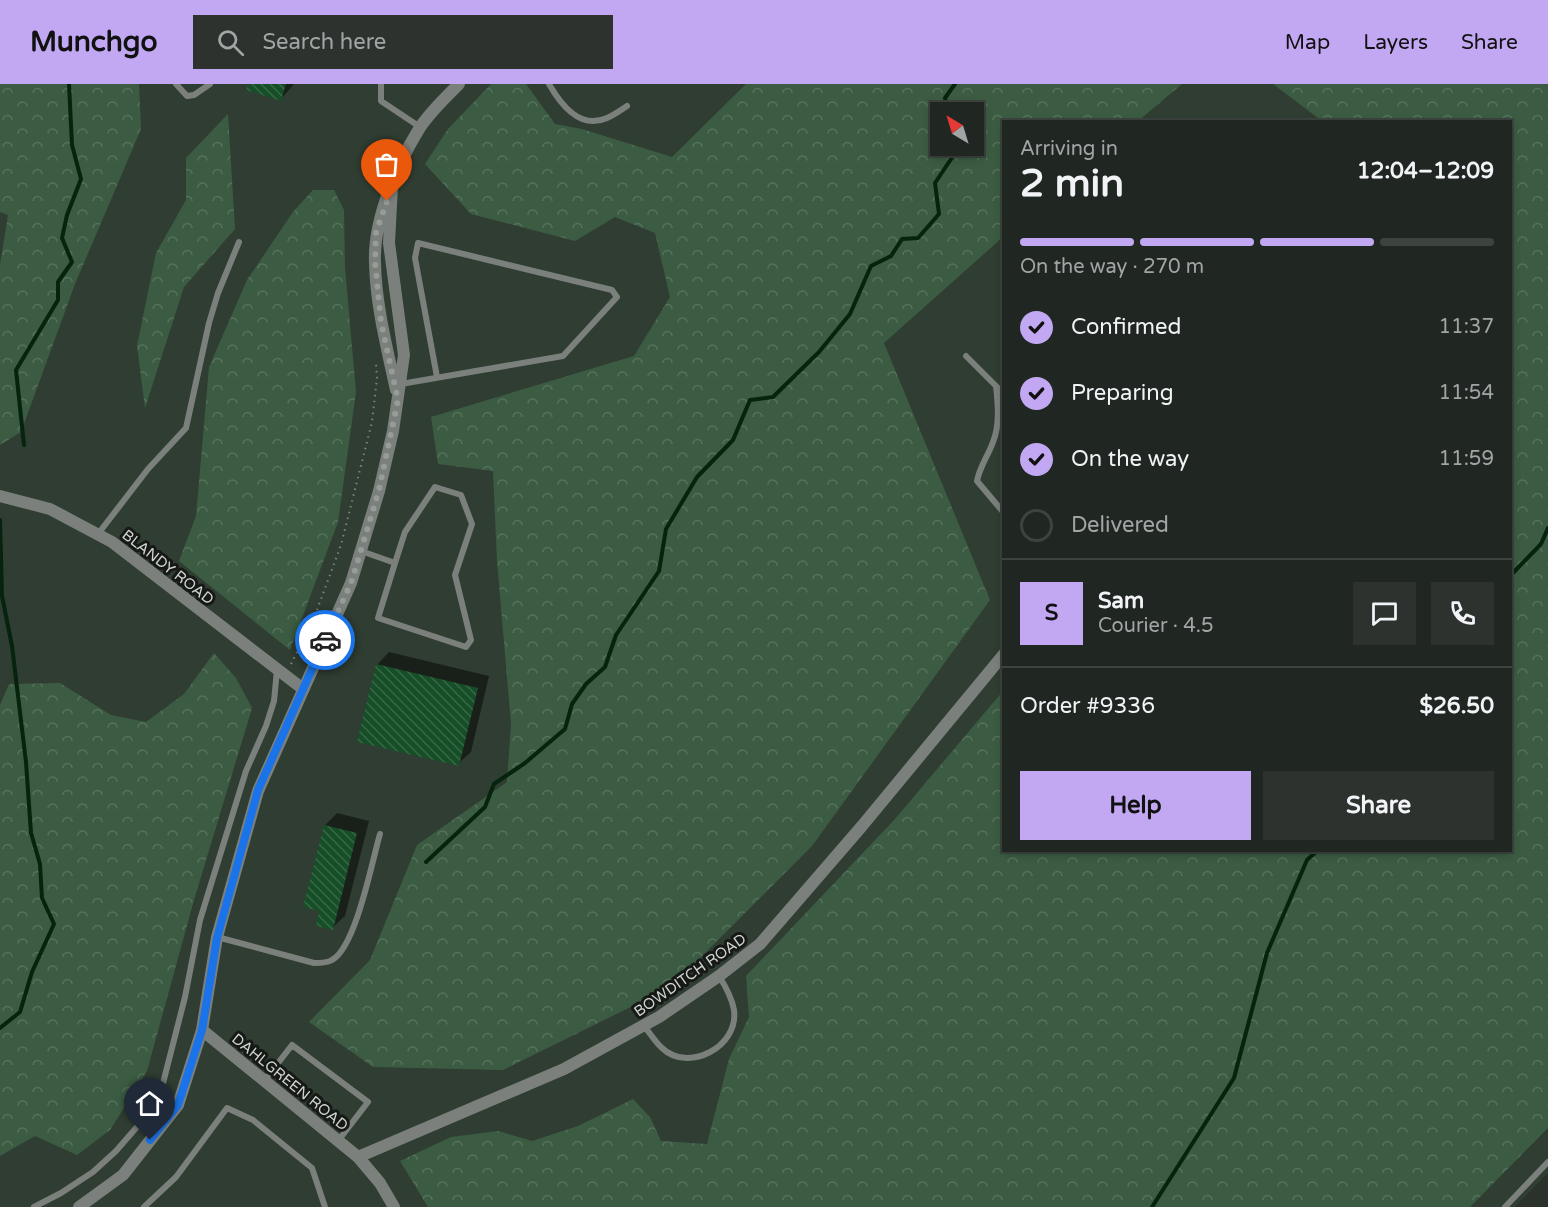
<!DOCTYPE html>
<html lang="en">
<head>
<meta charset="utf-8">
<style>
	body { margin:0; font-family:"Varela Round",sans-serif; background:#2d322e; color:#f1f3f6; height:100vh; display:flex; flex-direction:column; font-size:22px; white-space:nowrap }
	* { box-sizing:border-box; margin:0 }
	p { font-size:20px; color:#a2a5a5 }
	.icon { flex:none; width:33px; height:33px; fill:none; stroke:currentColor; stroke-width:2; stroke-linecap:round; stroke-linejoin:round }
	.map { position:relative; flex:1; overflow:hidden }
	.sheet { position:absolute; left:1002px; top:36px; width:510px; height:732px; display:flex; flex-direction:column; background:#202621; border-radius:0px; box-shadow:0 3px 9px #0003,0 0 0 2px #3d433f }
	.sheet>* { flex:none }
	.needle { width:39px; rotate:322deg }
	.buttons { position:absolute; left:930px; top:18px; display:grid; gap:12px }
	.buttons a { display:grid; place-items:center; width:54px; height:54px; border-radius:0px; background:#202621; box-shadow:0 3px 9px #0003,0 0 0 2px #3d433f; font-size:30px }
	.pin { position:absolute; display:grid; place-items:center; width:51px; height:51px; color:#fff; margin:-62px -26px; border-radius:50% 50% 50% 0; rotate:-45deg; box-shadow:0 0 6px #0007 }
	.pin .icon { rotate:45deg }
	.courier { position:absolute; display:grid; place-items:center; width:60px; height:60px; margin:-30px; border:4px solid #1a73e8; border-radius:50%; background:#fff; color:#222; box-shadow:0 2px 8px #0007 }
	.overview em { font-style:normal; font-weight:800 }
	.overview div { display:flex; flex-direction:column-reverse }
	.overview { display:flex; align-items:center; justify-content:space-between; height:102px; padding:0 18px }
	h1 { font-size:39px; font-weight:800; line-height:45px }
	.bar { display:grid; grid-template-columns:repeat(4,1fr); gap:9px 6px; align-content:center; height:72px; padding:0 18px }
	.bar i { height:8px; border-radius:4px; background:#3d433f }
	.bar .current { background:#c2a8f3 }
	.bar p { grid-column:span 4 }
	.line { display:flex; align-items:center; gap:15px; padding:0 18px; border-top:2px solid #3d433f }
	.line div { flex:1 }
	.round { display:grid; place-items:center; flex:none; width:63px; height:63px; border-radius:0px; background:#2d322e }
	ol { padding:0 18px; list-style:none }
	li { display:flex; align-items:center; gap:18px; height:66px }
	li p { margin-inline-start:auto }
	li .icon { padding:6px; border-radius:50%; background:#c2a8f3; color:#111; stroke-width:4 }
	li:last-child { color:#a2a5a5 }
	li i { width:33px; height:33px; border:3px solid #3d433f; border-radius:50% }
	.action { display:flex; gap:12px; margin-top:auto; padding:12px 18px }
	.action a { flex:1; height:69px; border-radius:0px; background:#c2a8f3; color:#111; font-size:24px; font-weight:800; line-height:69px; text-align:center }
	.action a+a { background:#2d322e; color:#f1f3f6 }
	header { display:flex; align-items:center; gap:36px; box-sizing:border-box; height:84px; padding:0 30px; background:#c2a8f3; color:#111 }
	header strong { font-size:28px }
	nav { display:flex; gap:33px; margin-inline-start:auto; font-size:21px }
	.search { width:420px; height:54px; background:#2d322e; display:flex; align-items:center; gap:15px; box-sizing:border-box; padding:0 21px; border-radius:0px; color:#a2a5a5; font-size:22px }
	.map>svg:first-child { display:block }
	.built { fill:#303d32; fill-rule:evenodd }
	.forest { fill:url(#forest-crowns); fill-rule:evenodd }
	.shadow { fill:#0007 }
	.lines { fill:none; stroke-linecap:round; stroke-linejoin:round }
	.stream { stroke:#06230e; stroke-width:4 }
	.building { fill:url(#building-back-hatch) }
	.path { stroke:#7e847f; stroke-width:2; stroke-dasharray:1.5 4.5; stroke-linecap:butt }
	.service { stroke:#7c807c; stroke-width:6 }
	.minor { stroke:#7c807c; stroke-width:12 }
	.done { stroke:#969c97; stroke-width:6; stroke-dasharray:0 10.8 }
	.route { stroke:#1a73e8; stroke-width:8 }
	.labels { text-anchor:middle; dominant-baseline:central; stroke-width:6; stroke-linejoin:round; paint-order:stroke }
	.street-label { font-size:15px; fill:#d0d5d1; stroke:#161916 }
</style>
</head>
<body>
<header>
<strong>Munchgo</strong>
<div class="search"><svg class="icon" aria-label="search" viewBox="0 0 24 24"><circle cx="10" cy="10" r="6"/><path d="M15 15l6 6"/></svg>Search here</div>
<nav><a>Map</a><a>Layers</a><a>Share</a></nav>
</header>
<div class="map">
<svg width="1548" height="1123" viewBox="0 0 1548 1123">
	<defs>
		<pattern id="forest-crowns" width="20" height="18" patternUnits="userSpaceOnUse" patternTransform="scale(1.5)"><rect width="20" height="18" fill="#3b5c42"/><path d="M2 6a3 3 0 1 1 6 0M12 15a3 3 0 1 1 6 0" fill="none" stroke="#56725c"/></pattern>
		<pattern id="building-back-hatch" width="6" height="6" patternUnits="userSpaceOnUse" patternTransform="scale(1.5)"><rect width="6" height="6" fill="#164e27"/><path d="M-1 5l2 2M0 0l6 6M5-1l2 2" fill="none" stroke="#376745"/></pattern>
	</defs>
	<rect width="100%" height="100%" fill="#2b322c"/>
	<path class="built" d="M0,0H1548V1089L1515,1123H0ZM940,28H974V62H940ZM1004,38H1510V766H1004Z"/>
	<path class="forest" d="M0,0H139L141,45L75,200L21,348L0,361V181L8,131L0,128Z
		M491,0H526L555,40L582,45L672,73L746,0H1182L1138,37L1004,38L1003,153L884,259L990,516L812,762L671,903L503,986L373,983L309,938L370,876L417,761L507,698L511,640L497,477L493,387L438,380L431,333L634,272L670,213L655,149L615,133L575,157L471,130L425,80L448,45ZM940,28H974V62H940Z
		M1273,0H1548V1044L1470,1123H428L400,1077L451,1053L498,1047L532,1057L578,1042L633,1015L650,1033L661,1057L707,1060L729,975L749,933L746,892L895,735L1003,607L1004,766H1510V38L1322,37Z
		M228,30L235,145L184,203L145,324L137,262L156,169L186,116V74Z
		M313,106H334L344,126L345,184L356,308L338,438L290,566L179,477L196,432L209,283L247,196L293,128Z
		M214,569L236,594L252,624L194,816L147,987L110,1046L77,1071L35,1052L0,1072V621L9,600L60,599L111,631L146,638L184,610Z"/>
	<path class="shadow" d="M249,0H294L281,15Z
		M389,568L489,592L471,668L458,680L377,581Z
		M337,729L369,737L345,832L332,844L321,826L325,741Z"/>
	<g class="lines">
		<path class="stream" d="M948,28L945,14L955,0
			M24,361L16,286L58,216V198L72,178L62,154L67,131L81,95L72,61L69,0
			M1510,492L1541,460L1548,444
			M426,778L485,723L494,700L525,679L565,645L572,620L586,600L605,583L616,551L659,487L666,445L697,393L733,356L750,316L773,313L819,268L850,230L871,182L891,172L902,155L918,154L939,130L935,99L955,69L954,62
			M0,944L20,928L32,888L54,840L42,814L40,780L31,749L26,678L12,562L2,512L0,436
			M1152,1123L1234,994L1267,869L1307,776L1318,766"/>
	</g>
	<path class="building" d="M248,0H286L281,17L246,6Z
		M376,580L478,604L459,682L357,658Z
		M324,741L357,749L333,846L316,842L319,827L303,823Z"/>
	<g class="lines">
		<path class="path" d="M291,580L314,534L341,461L372,338L377,294L376,279"/>
		<path class="service" d="M176,0L187,12L194,11L210,0
			M381,0V17L420,43
			M549,0C561,21 580,46 607,34C614,31 621,26 627,22
			M966,272L1004,310
			M401,300L563,272L617,213L612,206L418,159L415,174L437,293
			M996,302C998,320 1000,341 993,358C988,372 980,382 977,397L1004,429
			M98,450L148,385L186,344L209,239L218,209L239,158
			M361,467L395,479L378,534L466,563L471,556L455,491L472,440L461,411L435,403L405,448L395,479
			M217,853L314,879C319,879 327,879 332,876C356,863 372,777 380,750
			M644,942C650,949 655,958 662,964C688,989 739,963 734,926C732,914 726,903 719,892
			M265,996L292,961L368,1018L338,1057
			M34,1123L61,1109L93,1088L116,1067L143,1036L160,1011L185,913L200,836L246,687L266,642L274,617L277,586
			M144,1123L176,1093L227,1024L253,1036L312,1084L325,1123
			M1505,1123L1548,1078"/>
		<path class="minor" d="M396,306C387,264 376,222 375,179C373,136 397,81 419,45C429,29 446,13 459,0
			M0,412L50,425L112,458L303,605
			M202,946L217,853L258,707L351,499L379,407L393,347L404,271L389,159L392,102
			M358,1073L564,985L659,933L719,892L760,860L862,742L1004,570
			M79,1123L123,1091L178,1021L202,946L358,1073L380,1099L394,1123"/>
	</g>
	<g class="lines">
		<path class="done" d="M325,556L351,499L356,483L379,406L398,316L381,238L375,178L376,148L387,117"/>
		<path class="route" d="M150,1056L178,1021L202,946L217,854L258,706L325,556"/>
	</g>
	<g class="labels">
		<g class="street-label">
			<text transform="translate(168 483) rotate(38)">BLANDY ROAD</text>
			<text transform="translate(690 891) rotate(-35)">BOWDITCH ROAD</text>
			<text transform="translate(290 998) rotate(39)">DAHLGREEN ROAD</text>
		</g>
	</g>
</svg>
<div class="buttons">
<a><svg class="needle" viewBox="-14 -14 28 28"><path d="M0-13l5 13h-10z" fill="#e53935"/><path d="M0 13l5-13h-10z" fill="#a2a5a5"/></svg></a>
</div>
<div class="pin" style="left:387px;top:117px;background:#ea580c"><svg class="icon" aria-label="bag" viewBox="0 0 24 24"><path d="M5 8h14l-1 12H6zM9 8a3 3 0 0 1 6 0"/></svg></div>
<div class="pin" style="left:150px;top:1056px;background:#1f2937"><svg class="icon" aria-label="home" viewBox="0 0 24 24"><path d="M3 11l9-7 9 7M6 9v11h12V9"/></svg></div>
<div class="courier" style="left:325px;top:556px"><svg class="icon" aria-label="car" viewBox="0 0 24 24"><path d="M5 17H2v-5l4-1 3-4h7l3 4 3 1v5h-3M9 17h6M6 11h13"/><circle cx="7" cy="17" r="2"/><circle cx="17" cy="17" r="2"/></svg></div>
<section class="sheet">
<div class="overview"><div><h1>2 min</h1><p>Arriving in</p></div><em>12:04–12:09</em></div>
<div class="bar"><i class="current"></i><i class="current"></i><i class="current"></i><i></i><p>On the way · 270 m</p></div>
<ol>
<li><svg class="icon" aria-label="check" viewBox="0 0 24 24"><path d="M5 12l5 5 9-10"/></svg>Confirmed<p>11:37</p></li>
<li><svg class="icon" aria-label="check" viewBox="0 0 24 24"><path d="M5 12l5 5 9-10"/></svg>Preparing<p>11:54</p></li>
<li><svg class="icon" aria-label="check" viewBox="0 0 24 24"><path d="M5 12l5 5 9-10"/></svg>On the way<p>11:59</p></li>
<li><i></i>Delivered</li>
</ol>
<div class="line" style="height:108px"><b class="round" style="background:#c2a8f3;color:#111">S</b><div><b>Sam</b><p>Courier · 4.5</p></div><a class="round"><svg class="icon" aria-label="chat" viewBox="0 0 24 24"><path d="M4 5h16v11H9l-5 4z"/></svg></a><a class="round"><svg class="icon" aria-label="phone" viewBox="0 0 24 24"><path d="M5 4h4l2 5-3 2q2 4 5 5l2-3 5 2v4C11 20 4 13 5 4z"/></svg></a></div>
<div class="line" style="height:78px"><div>Order #9336</div><b>$26.50</b></div>
<div class="action"><a>Help</a><a>Share</a></div>
</section>
</div>
</body>
</html>
